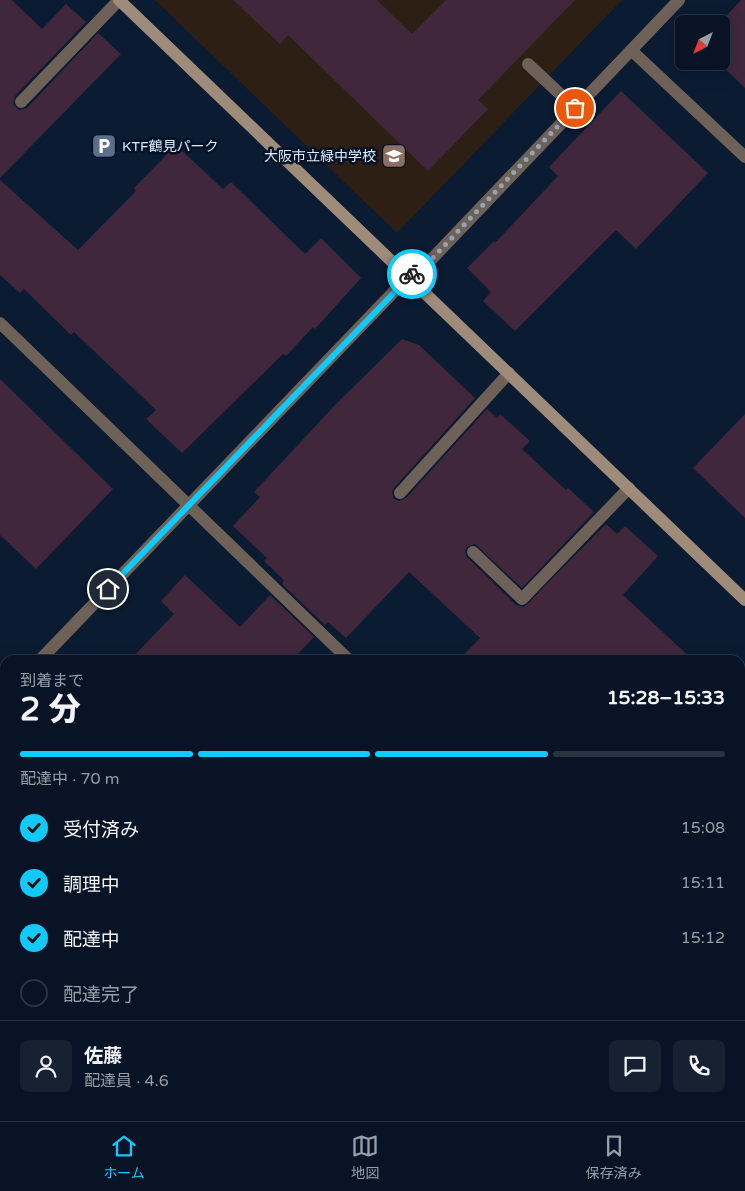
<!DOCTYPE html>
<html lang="ja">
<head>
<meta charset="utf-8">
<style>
	body { margin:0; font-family:"Varela Round","Noto Sans JP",sans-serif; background:#162132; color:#f1f3f6; height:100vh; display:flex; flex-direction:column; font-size:19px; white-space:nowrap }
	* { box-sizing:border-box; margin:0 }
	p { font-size:16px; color:#989ea7 }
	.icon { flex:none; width:28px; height:28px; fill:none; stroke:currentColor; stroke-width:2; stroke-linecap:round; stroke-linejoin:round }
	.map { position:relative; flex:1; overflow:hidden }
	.sheet { position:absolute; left:0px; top:655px; width:745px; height:466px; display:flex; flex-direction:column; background:#081426; border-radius:15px 15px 0 0; box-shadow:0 5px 20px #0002,0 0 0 1px #293343 }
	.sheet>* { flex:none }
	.needle { width:32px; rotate:222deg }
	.fabs { position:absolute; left:675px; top:15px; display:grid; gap:10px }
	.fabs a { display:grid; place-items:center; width:55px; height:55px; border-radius:8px; background:#081426; box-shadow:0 5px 20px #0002,0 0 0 1px #293343; font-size:25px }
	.pin { position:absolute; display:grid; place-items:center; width:42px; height:42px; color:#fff; margin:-21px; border:2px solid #fff; border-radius:50%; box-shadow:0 1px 5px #0007 }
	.courier { position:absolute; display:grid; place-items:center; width:50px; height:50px; margin:-25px; border:4px solid #11cafb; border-radius:50%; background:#fff; color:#222; box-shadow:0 1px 6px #0007 }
	.headline em { font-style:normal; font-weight:800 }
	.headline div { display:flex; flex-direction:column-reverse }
	.headline { display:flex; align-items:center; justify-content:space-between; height:85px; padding:0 20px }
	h1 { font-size:32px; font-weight:800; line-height:38px }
	.bar { display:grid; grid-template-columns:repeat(4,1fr); gap:8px 5px; align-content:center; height:60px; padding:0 20px }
	.bar i { height:6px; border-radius:4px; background:#293343 }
	.bar .current { background:#11cafb }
	.bar p { grid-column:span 4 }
	.line { display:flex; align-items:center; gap:12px; padding:0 20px; border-top:1px solid #293343 }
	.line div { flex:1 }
	.round { display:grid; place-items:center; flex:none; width:52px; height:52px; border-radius:8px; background:#162132 }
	ol { padding:0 20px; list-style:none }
	li { display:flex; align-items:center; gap:15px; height:55px }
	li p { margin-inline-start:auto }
	li .icon { padding:5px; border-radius:50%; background:#11cafb; color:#111; stroke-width:4 }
	li:last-child { color:#989ea7 }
	li i { width:28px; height:28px; border:2px solid #293343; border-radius:50% }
	.tab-bar { display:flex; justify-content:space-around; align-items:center; height:70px; border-top:1px solid #293343; background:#081426; font-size:14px; color:#989ea7 }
	.tab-bar a { display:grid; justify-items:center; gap:2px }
	.tab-bar .current { color:#11cafb }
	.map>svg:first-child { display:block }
	.education { fill:#2e1f14 }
	.building { fill:#40273b }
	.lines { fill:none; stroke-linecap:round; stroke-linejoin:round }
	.lane { stroke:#6e6258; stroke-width:12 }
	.street { stroke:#6e6258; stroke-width:12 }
	.secondary { stroke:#9f8b7a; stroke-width:12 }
	.done { stroke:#95a2b5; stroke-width:5; stroke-dasharray:0 9 }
	.route { stroke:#11cafb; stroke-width:6 }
	.labels { text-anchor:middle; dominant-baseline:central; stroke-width:5; stroke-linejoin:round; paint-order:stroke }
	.poi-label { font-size:14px; fill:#dfebfb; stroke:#041228; text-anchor:start }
</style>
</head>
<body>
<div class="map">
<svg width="745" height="1121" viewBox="0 0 745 1121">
	<rect width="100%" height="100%" fill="#0b1b32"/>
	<path class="education" d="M155,0H622L397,233Z
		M0,789L5,793V974L0,979Z
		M43,1116H121L117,1121H38Z"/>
	<path class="building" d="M0,0H12L42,29L66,4L86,22L15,96L13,104L19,110L27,108L98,33L121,54L0,178Z
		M233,0H377L412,34L446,0H575L478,100L488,109L428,171L288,35L280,44Z
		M741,0H745V88L717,61H721V24H719Z
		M621,91L708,173L636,249L616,230L515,331L483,301L491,292L467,268L494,241L495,243L558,176L549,167Z
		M176,145L223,189L231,182L305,254L321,238L361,278L315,329L313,327L286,356L283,354L182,453L146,419L156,410L74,332L71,335L24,289L20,293L0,275V180L78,250L136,191L134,188Z
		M402,339L419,345L475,398L394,488L392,492L394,499L399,501L406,498L487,409L497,418L500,414L530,441L522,449L566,490L568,488L594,512L522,588L475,544L467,547L465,551L467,557L516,605L524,607L606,524L617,534L625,526L658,556L623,595L693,660H459L480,638L409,572L346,638L328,622L325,625L282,584L284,580L264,561L267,558L233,526L260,497L254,492L336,404Z
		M0,379L113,489L36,569L0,535Z
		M745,414V518L693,468Z
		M185,575L240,627L270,595L314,637L292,660H130L174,614L161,601Z"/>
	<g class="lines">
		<path class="lane" d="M528,64L575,108
			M21,102L119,0
			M473,552L522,599L629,488"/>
		<path class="street" d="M631,50L745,157
			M0,323L349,660
			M400,493L509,373
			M40,660L408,277L427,264L679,0
			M0,703L5,697
			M0,749L5,754
			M740,1039L745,1044
			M385,1116L390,1121"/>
		<path class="secondary" d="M119,0L745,600
			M740,1108L745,1103
			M728,1121L733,1116"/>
	</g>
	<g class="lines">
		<path class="done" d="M412,274L427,264L575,108"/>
		<path class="route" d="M108,589L412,274"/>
	</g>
	<defs>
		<symbol id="parking-square" viewBox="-11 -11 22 22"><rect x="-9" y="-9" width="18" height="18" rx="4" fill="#5c6f8a" stroke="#041228"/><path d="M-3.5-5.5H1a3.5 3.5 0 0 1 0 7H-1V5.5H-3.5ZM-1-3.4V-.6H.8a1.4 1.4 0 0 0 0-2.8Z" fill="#fff"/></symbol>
		<symbol id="school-square" viewBox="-11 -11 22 22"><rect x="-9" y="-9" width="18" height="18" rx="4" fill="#8d6e63" stroke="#041228"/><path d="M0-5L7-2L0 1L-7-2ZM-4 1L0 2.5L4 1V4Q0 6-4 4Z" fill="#fff"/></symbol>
	</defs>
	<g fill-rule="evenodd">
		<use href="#parking-square" x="90" y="132" width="28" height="28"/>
		<use href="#school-square" x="380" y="142" width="28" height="28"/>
	</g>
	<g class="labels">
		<g class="poi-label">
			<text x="122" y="146">KTF鶴見パーク</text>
			<text x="376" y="156" text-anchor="end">大阪市立緑中学校</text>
		</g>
	</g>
</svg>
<div class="fabs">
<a><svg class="needle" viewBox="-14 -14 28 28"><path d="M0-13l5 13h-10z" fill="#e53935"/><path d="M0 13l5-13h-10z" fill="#989ea7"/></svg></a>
</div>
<div class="pin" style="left:575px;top:108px;background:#ea580c"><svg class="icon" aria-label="bag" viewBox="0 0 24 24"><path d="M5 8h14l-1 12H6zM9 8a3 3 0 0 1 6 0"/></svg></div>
<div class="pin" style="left:108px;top:589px;background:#1f2937"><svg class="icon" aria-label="home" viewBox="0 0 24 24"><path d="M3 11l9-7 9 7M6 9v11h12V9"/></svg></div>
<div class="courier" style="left:412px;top:274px"><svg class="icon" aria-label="bike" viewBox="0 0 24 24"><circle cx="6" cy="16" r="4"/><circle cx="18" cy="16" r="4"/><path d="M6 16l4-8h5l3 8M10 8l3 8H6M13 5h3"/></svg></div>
<section class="sheet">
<div class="headline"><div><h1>2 分</h1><p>到着まで</p></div><em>15:28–15:33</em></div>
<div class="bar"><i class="current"></i><i class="current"></i><i class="current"></i><i></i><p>配達中 · 70 m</p></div>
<ol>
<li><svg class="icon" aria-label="check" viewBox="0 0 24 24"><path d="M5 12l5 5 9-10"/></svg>受付済み<p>15:08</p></li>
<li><svg class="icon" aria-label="check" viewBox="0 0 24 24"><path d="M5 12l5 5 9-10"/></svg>調理中<p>15:11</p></li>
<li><svg class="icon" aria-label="check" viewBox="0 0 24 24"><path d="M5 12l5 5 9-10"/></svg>配達中<p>15:12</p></li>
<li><i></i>配達完了</li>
</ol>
<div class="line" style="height:90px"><a class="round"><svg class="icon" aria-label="person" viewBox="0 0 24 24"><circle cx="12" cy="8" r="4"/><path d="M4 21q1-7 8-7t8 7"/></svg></a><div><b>佐藤</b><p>配達員 · 4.6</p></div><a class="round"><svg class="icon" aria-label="chat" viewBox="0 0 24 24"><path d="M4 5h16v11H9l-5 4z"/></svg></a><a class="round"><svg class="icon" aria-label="phone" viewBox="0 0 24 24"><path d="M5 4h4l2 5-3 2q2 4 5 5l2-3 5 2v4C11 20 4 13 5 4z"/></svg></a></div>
</section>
</div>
<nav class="tab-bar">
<a class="current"><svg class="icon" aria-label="home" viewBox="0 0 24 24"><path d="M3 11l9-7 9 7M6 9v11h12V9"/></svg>ホーム</a>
<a><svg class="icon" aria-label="map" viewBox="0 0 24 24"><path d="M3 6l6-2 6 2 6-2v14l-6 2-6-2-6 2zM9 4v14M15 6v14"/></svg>地図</a>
<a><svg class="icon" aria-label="saved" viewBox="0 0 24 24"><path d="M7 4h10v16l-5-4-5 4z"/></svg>保存済み</a>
</nav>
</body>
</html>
